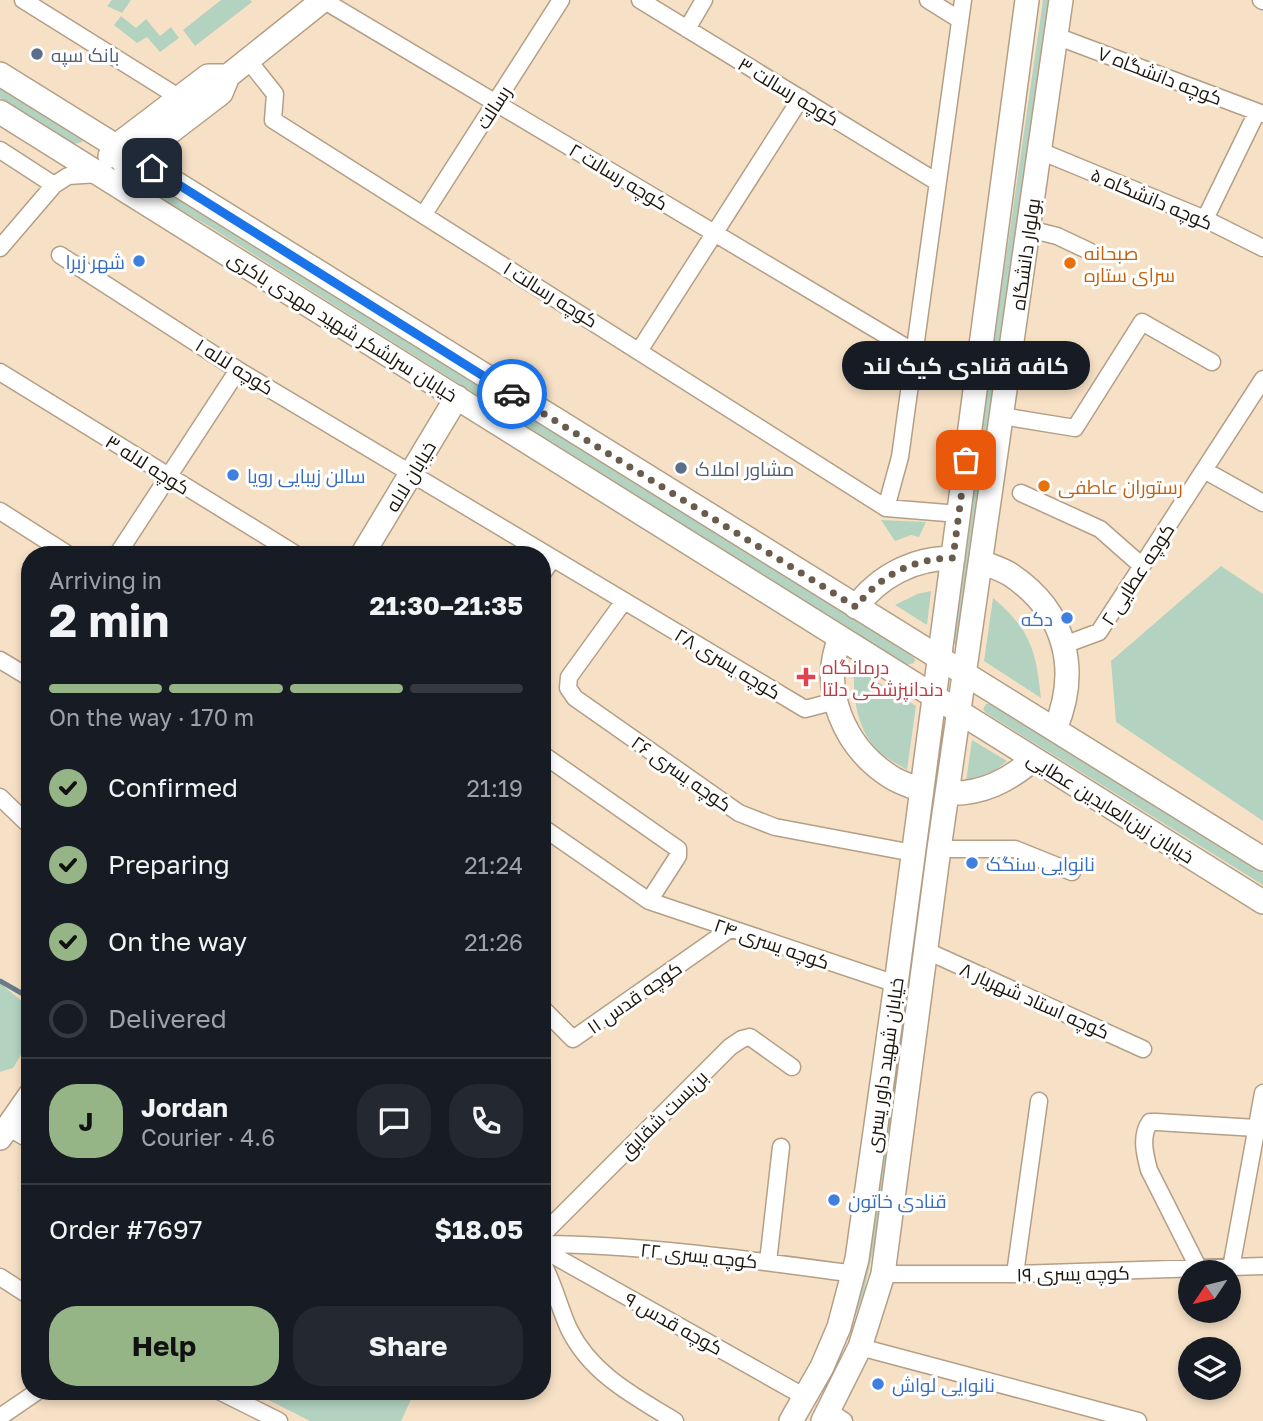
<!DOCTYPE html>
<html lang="en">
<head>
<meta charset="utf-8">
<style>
	body { margin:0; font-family:"Golos Text",Cairo,sans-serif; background:#242831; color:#f1f3f6; height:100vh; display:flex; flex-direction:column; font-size:26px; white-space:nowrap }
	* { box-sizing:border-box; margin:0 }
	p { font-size:23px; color:#9ea1a6 }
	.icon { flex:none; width:38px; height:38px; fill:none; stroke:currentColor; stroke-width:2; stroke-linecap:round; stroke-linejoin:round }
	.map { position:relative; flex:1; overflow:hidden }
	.panel { position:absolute; left:21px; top:546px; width:530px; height:854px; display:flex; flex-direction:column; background:#171b24; border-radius:28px; box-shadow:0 4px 10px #0003 }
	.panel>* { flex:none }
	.needle { width:46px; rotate:235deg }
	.buttons { position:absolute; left:1178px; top:1260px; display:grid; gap:14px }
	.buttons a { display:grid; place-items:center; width:63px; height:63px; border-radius:50%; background:#171b24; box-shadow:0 4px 10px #0003; font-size:35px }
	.pin { position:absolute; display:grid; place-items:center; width:60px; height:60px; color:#fff; margin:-30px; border-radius:14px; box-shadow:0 4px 10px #0006 }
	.courier { position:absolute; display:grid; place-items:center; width:70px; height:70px; margin:-35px; border:5px solid #1a73e8; border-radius:50%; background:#fff; color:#222; box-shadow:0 2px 9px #0007 }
	.bubble { position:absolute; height:49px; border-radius:24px; background:#171b24; box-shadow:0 4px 10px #0003; font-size:23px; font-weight:700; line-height:49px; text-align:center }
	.head em { font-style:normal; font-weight:700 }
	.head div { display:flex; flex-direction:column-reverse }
	.head { display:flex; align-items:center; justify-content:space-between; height:119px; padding:0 28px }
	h1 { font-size:46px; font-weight:700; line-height:52px }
	.bar { display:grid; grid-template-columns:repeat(4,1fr); gap:10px 7px; align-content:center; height:84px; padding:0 28px }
	.bar i { height:9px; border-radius:5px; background:#363941 }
	.bar .current { background:#96b587 }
	.bar p { grid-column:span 4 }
	.line { display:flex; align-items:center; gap:18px; padding:0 28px; border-top:2px solid #363941 }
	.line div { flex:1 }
	.round { display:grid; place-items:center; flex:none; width:74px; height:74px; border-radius:28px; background:#242831 }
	ol { padding:0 28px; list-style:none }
	li { display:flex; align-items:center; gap:21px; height:77px }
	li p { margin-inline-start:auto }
	li .icon { padding:7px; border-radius:50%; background:#96b587; color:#111; stroke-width:4 }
	li:last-child { color:#9ea1a6 }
	li i { width:38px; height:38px; border:4px solid #363941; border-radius:50% }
	.action { display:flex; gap:14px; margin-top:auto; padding:14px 28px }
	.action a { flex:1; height:80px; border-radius:28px; background:#96b587; color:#111; font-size:28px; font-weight:700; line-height:80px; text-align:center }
	.action a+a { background:#242831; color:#f1f3f6 }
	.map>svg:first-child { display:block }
	.green { fill:#b3d3c0 }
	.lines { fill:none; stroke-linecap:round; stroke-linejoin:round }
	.stream { stroke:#697a88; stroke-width:5 }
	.street-casing { stroke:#b49f86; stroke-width:19 }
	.secondary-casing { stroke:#b49f86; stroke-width:26 }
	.street { stroke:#fff; stroke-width:16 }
	.secondary { stroke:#fff; stroke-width:23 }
	.done { stroke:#695c4c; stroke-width:7; stroke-dasharray:0 12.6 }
	.route { stroke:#1a73e8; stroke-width:9 }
	.service-dot { fill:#5c6f8a; stroke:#fff; stroke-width:2.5 }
	.shop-dot { fill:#3f7fe0; stroke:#fff; stroke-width:2.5 }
	.food-dot { fill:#e8710a; stroke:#fff; stroke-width:2.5 }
	.health-dot { fill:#e0444e; stroke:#fff; stroke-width:2.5 }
	.labels { text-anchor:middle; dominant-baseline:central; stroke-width:6; stroke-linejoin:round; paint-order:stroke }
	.service-label { font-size:19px; fill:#4e5e75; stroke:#fff; text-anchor:start }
	.street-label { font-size:19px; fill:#1c150b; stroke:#fff }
	.food-label { font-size:19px; fill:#c56008; stroke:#fff; text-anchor:start }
	.shop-label { font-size:19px; fill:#366cbe; stroke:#fff; text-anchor:start }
	.health-label { font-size:19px; fill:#be3a42; stroke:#fff; text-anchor:start }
</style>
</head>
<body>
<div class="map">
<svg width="1263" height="1421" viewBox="0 0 1263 1421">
	<rect width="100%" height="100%" fill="#f7e1c6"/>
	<path class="green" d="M112,0H131L122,13L107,6Z
		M221,0H250L252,2L195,46L183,30Z
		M1043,0H1052L959,644L956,645L951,640Z
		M121,16L136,28L146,19L160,36L171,27L179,38L160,52L147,37L137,43L114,25Z
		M0,85L82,136V142L74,144L0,98Z
		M134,170L565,435L912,656L915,659L914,663L906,665L207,225L128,180L125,173Z
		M881,520L926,522L919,537L911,535L895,541Z
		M1221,566L1263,594V821L1116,722L1111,661Z
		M931,591L927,625L895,605L917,594Z
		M993,598C1031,630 1036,651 1041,698L984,661Z
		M854,667L916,706L907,770C898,764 887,759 879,752C856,729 853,697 854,667Z
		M986,704H992L1263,873V885L986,713L983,709Z
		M941,727L947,728L913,987L873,1251L863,1295L833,1377L829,1378Z
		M972,740L1007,761L994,771L966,782Z
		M0,983L30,1008V1039L13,1068L0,1072Z
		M251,1391H415L401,1421H310Z"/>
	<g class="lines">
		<path class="stream" d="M0,981L30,998"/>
		<defs>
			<path id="street" d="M23,0L180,98
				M323,0L914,352
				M640,0L937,182
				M928,0L960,20
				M1261,0L1263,1
				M687,29L704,0
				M1056,36L1263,114
				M248,60L275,94L273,120L886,508L959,514
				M0,150L54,185
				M1040,151L1205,219L1263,248
				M424,214L561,0
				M1205,219L1257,112
				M1029,229L1057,236L1089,251
				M0,248L54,185L68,176L98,174
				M60,255L238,370L805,709L836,701
				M639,351L801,98
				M0,372L297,555
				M1002,416L1075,428L1142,322L1212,362
				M1204,470L1263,503
				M1021,493L1100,529L1142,566
				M886,508L900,457L963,0
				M0,511L69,555
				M117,555L238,370
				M542,574L553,558
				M624,601L569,677L568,688L575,698L739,813L775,827L913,853
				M1064,645L1099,632L1263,379
				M0,660L30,678
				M542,754L678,849V856L649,901
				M0,797L30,826
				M542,827L649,901L896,984
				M939,849H1015L1072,872
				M927,951L1143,1049
				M542,1008L573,1039L730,929
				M7,1127L30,1140
				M542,1235L730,1047L742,1039L750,1037L792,1067
				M542,1244C647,1245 751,1260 855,1274
				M542,1249L805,1397
				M542,1262C554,1284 559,1307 569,1329C591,1374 634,1396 675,1421
				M768,1262L781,1147
				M1231,1268L1263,1093
				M1199,1269L1149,1170C1145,1155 1140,1136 1150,1122H1157L1256,1128
				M883,1274H1015L1263,1266
				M1015,1274L1039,1101
				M0,1277L28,1295
				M860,1347L1138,1421
				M219,1391L279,1421
				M829,1411L844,1421
				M0,1417L38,1391"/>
			<path id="secondary" d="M0,74L1263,859
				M0,112L1263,902
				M110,156L116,146L208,76H228
				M124,163L136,158L221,93L228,76L323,0
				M362,555L457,397
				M981,562C991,566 1002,569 1011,575C1066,612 1080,670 1055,729
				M856,607C879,576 914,558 953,558
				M840,638C819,690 845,748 891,777C900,783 911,786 921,790
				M947,793C982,795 1009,780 1034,759
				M0,1138L30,1095
				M791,1421L822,1367L839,1327L857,1259L896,984L1027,0
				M823,1421L860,1347L883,1274L939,849L1061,0"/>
		</defs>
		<use href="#street" class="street-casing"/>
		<use href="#secondary" class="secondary-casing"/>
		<use href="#street" class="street"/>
		<use href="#secondary" class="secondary"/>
	</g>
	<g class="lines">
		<path class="done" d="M512,394L856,607C879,576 914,558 953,558L966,460"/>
		<path class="route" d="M152,168L512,394"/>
	</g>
	<g class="service-dot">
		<circle cx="37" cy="54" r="7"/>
		<circle cx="681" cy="468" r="7"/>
	</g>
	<g class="shop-dot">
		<circle cx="139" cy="261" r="7"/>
		<circle cx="233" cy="475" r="7"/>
		<circle cx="1067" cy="618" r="7"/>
		<circle cx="972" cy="863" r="7"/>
		<circle cx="834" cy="1200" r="7"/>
		<circle cx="878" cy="1384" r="7"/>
	</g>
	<g class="food-dot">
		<circle cx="1070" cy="263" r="7"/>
		<circle cx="1044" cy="486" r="7"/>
	</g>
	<path class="health-dot" d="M802.5 666.5h7v7h7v7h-7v7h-7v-7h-7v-7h7z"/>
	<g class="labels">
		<g class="service-label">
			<text x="51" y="54">بانک سپه</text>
			<text x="695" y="468">مشاور املاک</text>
		</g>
		<g class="street-label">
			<text transform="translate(1160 75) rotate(21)">کوچه دانشگاه ۷</text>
			<text transform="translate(789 91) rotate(31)">کوچه رسالت ۳</text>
			<text transform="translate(493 107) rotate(-57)">رسالت</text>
			<text transform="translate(619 176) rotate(31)">کوچه رسالت ۲</text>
			<text transform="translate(1152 198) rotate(23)">کوچه دانشگاه ۵</text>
			<text transform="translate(1025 254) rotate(-82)">بولوار دانشگاه</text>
			<text transform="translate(551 294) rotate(32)">کوچه رسالت ۱</text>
			<text transform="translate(343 326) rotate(32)">خیابان سرلشکر شهید مهدی باکری</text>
			<text transform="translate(235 366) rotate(32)">کوچه لاله ۱</text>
			<text transform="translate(148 464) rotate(32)">کوچه لاله ۳</text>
			<text transform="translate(410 476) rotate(-59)">خیابان لاله</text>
			<text transform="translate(1137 574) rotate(-57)">کوچه عطایی ۲</text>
			<text transform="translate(728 663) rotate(31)">کوچه یسری ۲۸</text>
			<text transform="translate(682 773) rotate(35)">کوچه یسری ۲۶</text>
			<text transform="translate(1111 807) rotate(32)">خیابان زین‌العابدین عطایی</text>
			<text transform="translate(772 943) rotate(19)">کوچه یسری ۲۴</text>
			<text transform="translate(634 997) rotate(-35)">کوچه قدس ۱۱</text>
			<text transform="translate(1035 1000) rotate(24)">کوچه استاد شهریار ۸</text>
			<text transform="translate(884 1065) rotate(-82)">خیابان شهید داور یسری</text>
			<text transform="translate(663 1114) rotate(-45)">بن‌بست شقایق</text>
			<text transform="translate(699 1255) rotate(6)">کوچه یسری ۲۲</text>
			<text transform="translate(1073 1273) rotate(-1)">کوچه یسری ۱۹</text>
			<text transform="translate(674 1323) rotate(29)">کوچه قدس ۹</text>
		</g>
		<g class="food-label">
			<text x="1084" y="252">صبحانه<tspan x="1084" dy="22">سرای ستاره</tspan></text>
			<text x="1058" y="486">رستوران عاطفی</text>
		</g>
		<g class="shop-label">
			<text x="125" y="261" text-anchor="end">شهر زبرا</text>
			<text x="247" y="475">سالن زیبایی رویا</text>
			<text x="1053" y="618" text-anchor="end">دکه</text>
			<text x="986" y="863">نانوایی سنگک</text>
			<text x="848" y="1200">قنادی خاتون</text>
			<text x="892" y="1384">نانوایی لواش</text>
		</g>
		<g class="health-label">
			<text x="822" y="666">درمانگاه<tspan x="822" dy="22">دندانپزشکی دلتا</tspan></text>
		</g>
	</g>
</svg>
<div class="buttons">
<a><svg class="needle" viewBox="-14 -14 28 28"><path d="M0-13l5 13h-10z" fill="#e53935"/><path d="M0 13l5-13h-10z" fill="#9ea1a6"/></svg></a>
<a><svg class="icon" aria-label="layers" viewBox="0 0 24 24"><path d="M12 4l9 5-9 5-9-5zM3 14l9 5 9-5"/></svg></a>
</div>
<div class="pin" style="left:966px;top:460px;background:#ea580c"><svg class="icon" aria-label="bag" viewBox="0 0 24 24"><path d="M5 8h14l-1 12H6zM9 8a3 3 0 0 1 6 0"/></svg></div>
<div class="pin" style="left:152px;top:168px;background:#1f2937"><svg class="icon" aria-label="home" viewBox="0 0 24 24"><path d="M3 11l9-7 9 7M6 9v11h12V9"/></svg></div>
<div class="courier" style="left:512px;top:394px"><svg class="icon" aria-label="car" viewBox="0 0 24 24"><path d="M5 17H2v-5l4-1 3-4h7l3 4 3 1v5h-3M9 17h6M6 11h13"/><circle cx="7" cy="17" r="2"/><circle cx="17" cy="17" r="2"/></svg></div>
<div class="bubble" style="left:842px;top:341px;width:248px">کافه قنادی کیک لند</div>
<section class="panel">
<div class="head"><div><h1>2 min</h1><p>Arriving in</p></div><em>21:30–21:35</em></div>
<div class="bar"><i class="current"></i><i class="current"></i><i class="current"></i><i></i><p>On the way · 170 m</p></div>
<ol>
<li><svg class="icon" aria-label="check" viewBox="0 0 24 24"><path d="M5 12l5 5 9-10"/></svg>Confirmed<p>21:19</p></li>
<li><svg class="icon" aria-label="check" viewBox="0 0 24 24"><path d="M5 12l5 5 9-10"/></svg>Preparing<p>21:24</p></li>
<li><svg class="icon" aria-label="check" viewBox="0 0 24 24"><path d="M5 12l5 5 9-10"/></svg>On the way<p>21:26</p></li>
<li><i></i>Delivered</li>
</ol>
<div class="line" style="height:126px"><b class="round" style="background:#96b587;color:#111">J</b><div><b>Jordan</b><p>Courier · 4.6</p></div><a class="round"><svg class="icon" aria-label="chat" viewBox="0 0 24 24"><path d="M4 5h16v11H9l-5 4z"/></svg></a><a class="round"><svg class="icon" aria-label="phone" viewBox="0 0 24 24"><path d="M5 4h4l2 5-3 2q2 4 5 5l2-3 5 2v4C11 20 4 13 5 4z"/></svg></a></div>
<div class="line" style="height:91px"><div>Order #7697</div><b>$18.05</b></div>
<div class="action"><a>Help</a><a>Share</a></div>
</section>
</div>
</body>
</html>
